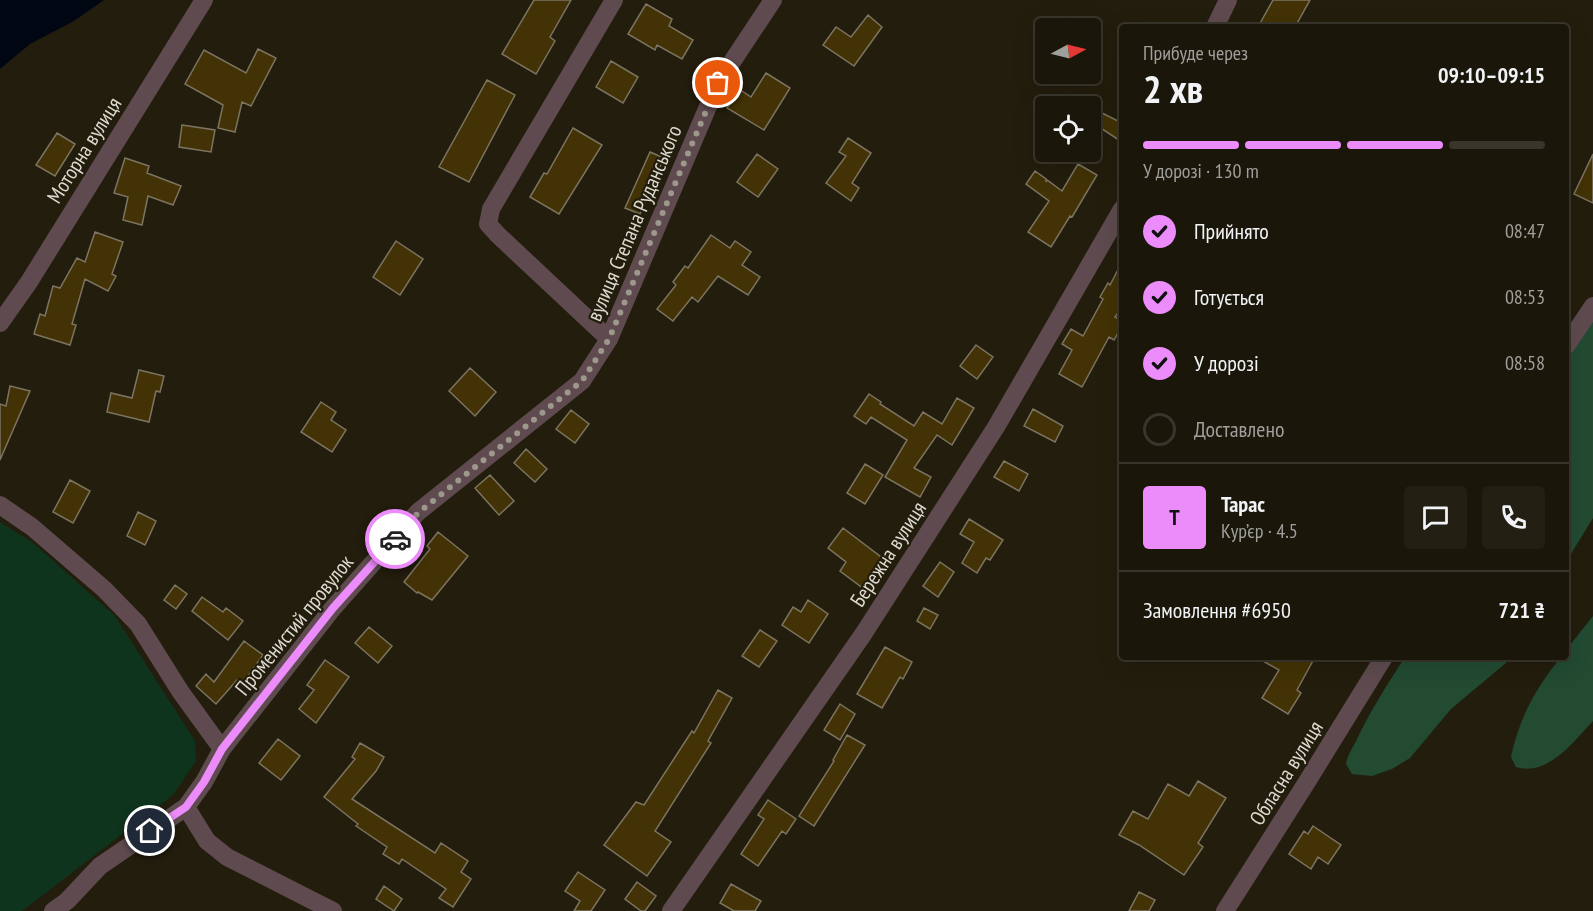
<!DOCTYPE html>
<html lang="uk">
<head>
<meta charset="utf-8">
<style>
	body { margin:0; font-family:"PT Sans Narrow",sans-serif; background:#231f13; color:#f1f3f6; height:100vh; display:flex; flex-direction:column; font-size:22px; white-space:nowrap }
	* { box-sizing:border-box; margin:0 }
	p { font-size:20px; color:#9f9f9c }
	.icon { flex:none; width:33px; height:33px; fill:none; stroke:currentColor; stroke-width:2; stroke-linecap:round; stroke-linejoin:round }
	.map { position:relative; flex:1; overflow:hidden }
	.details { position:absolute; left:1119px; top:24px; width:450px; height:636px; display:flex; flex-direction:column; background:#1a160a; border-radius:6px; box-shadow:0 6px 24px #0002,0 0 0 2px #38352b }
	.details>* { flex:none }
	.needle { width:39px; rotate:83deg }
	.fabs { position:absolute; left:1035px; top:18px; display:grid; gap:12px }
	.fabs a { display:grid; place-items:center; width:66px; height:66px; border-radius:6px; background:#1a160a; box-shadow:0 6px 24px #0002,0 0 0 2px #38352b; font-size:30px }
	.pin { position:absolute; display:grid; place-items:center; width:51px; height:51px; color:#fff; margin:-26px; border:3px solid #fff; border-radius:50%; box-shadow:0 2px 6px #0007 }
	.courier { position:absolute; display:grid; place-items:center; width:60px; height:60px; margin:-30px; border:4px solid #ec8cfa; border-radius:50%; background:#fff; color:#222; box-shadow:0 2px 8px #0007 }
	.headline em { font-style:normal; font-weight:700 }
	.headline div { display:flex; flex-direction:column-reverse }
	.headline { display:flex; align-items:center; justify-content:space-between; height:102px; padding:0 24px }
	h1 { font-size:39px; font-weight:700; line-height:45px }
	.bar { display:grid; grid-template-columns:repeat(4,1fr); gap:9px 6px; align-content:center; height:72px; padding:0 24px }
	.bar i { height:8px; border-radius:4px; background:#38352b }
	.bar .active { background:#ec8cfa }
	.bar p { grid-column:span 4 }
	.line { display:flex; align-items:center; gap:15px; padding:0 24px; border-top:2px solid #38352b }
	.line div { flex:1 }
	.round { display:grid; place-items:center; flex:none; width:63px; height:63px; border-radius:6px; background:#231f13 }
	ol { padding:0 24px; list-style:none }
	li { display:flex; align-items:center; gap:18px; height:66px }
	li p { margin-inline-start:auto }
	li .icon { padding:6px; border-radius:50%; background:#ec8cfa; color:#111; stroke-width:4 }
	li:last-child { color:#9f9f9c }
	li i { width:33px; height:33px; border:3px solid #38352b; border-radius:50% }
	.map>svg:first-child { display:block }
	.green { fill:#0f341e }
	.forest { fill:#224b32 }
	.water { fill:#000712 }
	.building { fill:#423205; stroke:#7c7461; stroke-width:1.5 }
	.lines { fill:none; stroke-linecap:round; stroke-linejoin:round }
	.minor { stroke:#5f4b4f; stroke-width:18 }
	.done { stroke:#9d988c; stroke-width:6; stroke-dasharray:0 10.8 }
	.route { stroke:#ec8cfa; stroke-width:8 }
	.labels { text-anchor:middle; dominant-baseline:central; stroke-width:4.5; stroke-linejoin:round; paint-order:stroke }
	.street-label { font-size:21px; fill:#dedad0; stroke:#231d0d }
</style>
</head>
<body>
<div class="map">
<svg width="1593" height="911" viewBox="0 0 1593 911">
	<rect width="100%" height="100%" fill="#231d0d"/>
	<path class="green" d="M0,522L32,542L115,616L195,741L196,761L173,795L22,911H0Z"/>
	<path class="forest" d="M1593,320V518L1566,562V361Z
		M1593,616V721C1574,741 1548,777 1516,767L1511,757C1519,718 1536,688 1561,657H1566V650Z
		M1405,657H1513L1451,709L1410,758L1392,769L1372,776L1352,774L1346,764C1348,753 1353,748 1357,739C1372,708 1387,685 1405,657Z"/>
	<path class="water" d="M0,0H104L74,21L30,44L0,69Z"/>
	<path class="building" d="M534,0H571L550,37L555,41L536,74L502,54Z
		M1273,0H1310L1295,27H1258Z
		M646,4L672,19L669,26L693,40L682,59L657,45L655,50L628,34Z
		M868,15L882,27L854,66L823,45L836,27L851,37Z
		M258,49L276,58L251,106L242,102L235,132L218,128L223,105L185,84L204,50L246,73Z
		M611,61L638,77L623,103L596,87Z
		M766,73L790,88L764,130L727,108L739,89L751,97Z
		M487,80L515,95L469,182L439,167Z
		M1090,107L1122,123V142L1090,121Z
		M182,125L215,130L211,152L179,147Z
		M573,128L602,145L559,214L530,197L544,173L547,174Z
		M57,133L75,144L55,176L36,165Z
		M848,138L871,153L852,183L859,188L851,201L826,183L846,156L839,152Z
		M650,152L664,158L640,214L625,208Z
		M757,154L778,169L758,197L737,182Z
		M1593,154V203L1574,194Z
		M125,158L149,166L147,173L181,186L173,205L148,196L142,225L123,220L128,197L114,193Z
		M1078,164L1097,175L1072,217L1070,216L1051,247L1028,232L1049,201L1026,184L1035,171L1046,179V182L1047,180L1062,191Z
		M95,232L123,242L112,274L116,276L108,291L85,279L72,324L76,325L70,345L34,334L40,314L45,316L53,286L60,288L77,258L85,262Z
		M711,235L730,248L735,241L751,252L742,265L760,277L748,295L718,276L698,302L692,297L673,321L657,309L676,285L673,282L685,266L688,268Z
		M396,241L423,259L400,295L373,277Z
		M1122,262V307L1115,317L1122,321V326L1114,340L1109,337L1082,387L1059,374L1072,350L1062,344L1071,329L1083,336L1103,299L1100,297L1108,283L1110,285Z
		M976,345L993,357L977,379L960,366Z
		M470,368L496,392L475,416L449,391Z
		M139,370L164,376L160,392L156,391L149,422L107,412L111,393L132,398Z
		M10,386L30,391L0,460V404L6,406Z
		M869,394L881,402L880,404L914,426L923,412L942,424L957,398L974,408L952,445L937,435L914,468L931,477L920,497L885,477L907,440L871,417L866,424L854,416Z
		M321,402L336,412L331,420L346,430L332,452L301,432Z
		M1033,409L1063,426L1055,442L1024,426Z
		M571,410L589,424L575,443L556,429Z
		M526,449L547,469L535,482L514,463Z
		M1004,461L1028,474L1019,491L994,477Z
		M865,464L883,475L865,504L847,493Z
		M490,475L514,501L499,515L475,488Z
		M70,480L90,491L73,523L53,512Z
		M138,512L156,521L145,545L127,536Z
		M969,519L1003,540L990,560L986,558L977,573L962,563L974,542L960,534Z
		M843,528L885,560L864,589L840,571L846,562L828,548Z
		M438,532L468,556L432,600L418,592L417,593L404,582L430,549L427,546Z
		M940,562L954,572L938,597L923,586Z
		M175,585L187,594L176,609L164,600Z
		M202,597L223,612L226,608L243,621L228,640L192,611Z
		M808,600L828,614L809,643L782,625L793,607L801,612Z
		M924,608L938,615L930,629L917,621Z
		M369,627L392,646L378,663L355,643Z
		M760,630L777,641L759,667L742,656Z
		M244,641L263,655L242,684L237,680L216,704L196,686L206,674L214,682Z
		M885,647L912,662L903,679L900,677L882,708L857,694Z
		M1256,657H1315L1297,690L1301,693L1288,714L1262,698L1279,670Z
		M325,660L349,677L316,723L299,709L314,690L307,685Z
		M718,690L732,698L708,741L711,743L655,831L671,842L647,876L604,845L636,802L644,805L692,731L694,733Z
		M840,704L855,714L840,740L824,730Z
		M847,735L865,745L814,826L799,816L834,761L833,760Z
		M278,739L300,756L281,780L259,763Z
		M360,743L384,757L376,771L352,799L435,853L441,843L468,861L461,872L471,879L453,907L439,898L446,889L402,859L399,864L383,854L387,847L356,826L358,824L324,797L355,759L352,757Z
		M1198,781L1226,798L1198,843L1203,847L1184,875L1139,845L1119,835L1133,811L1148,819L1168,784L1189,796Z
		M768,800L796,819L786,834L782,831L758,866L741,854L764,819L758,815Z
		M1313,826L1341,845L1328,864L1318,857L1311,869L1289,854L1304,831L1308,834Z
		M578,872L605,890L591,911H574L580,901L565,891Z
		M637,882L656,896L645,911H641L625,899Z
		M731,884L761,901L755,911H734L720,903Z
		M384,886L402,899L394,911L376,899Z
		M1139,892L1155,900L1149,911H1129Z"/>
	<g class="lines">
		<path class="minor" d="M1215,27L1228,0
			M0,323L29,282L204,0
			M609,339L498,235L488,224L491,209L614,0
			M1566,346L1593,306
			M0,505L32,527L104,589L138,624L180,691L222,749
			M186,807L207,841L227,857L333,911
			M53,911L67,901L100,866L186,807L204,782L222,749L333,608L418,512L582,381L609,339L718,83L773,0
			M671,911L864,633L996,427L1122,209
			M1225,911L1305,785L1384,657"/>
	</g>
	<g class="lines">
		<path class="done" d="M395,539L418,513L582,381L609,339L718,83"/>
		<path class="route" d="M150,831L186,807L204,782L222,749L333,608L395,539"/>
	</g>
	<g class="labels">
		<g class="street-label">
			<text transform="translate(84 150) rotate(-58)">Моторна вулиця</text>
			<text transform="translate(634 223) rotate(-67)">вулиця Степана Руданського</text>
			<text transform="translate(888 554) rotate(-57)">Бережна вулиця</text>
			<text transform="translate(294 625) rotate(-51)">Променистий провулок</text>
			<text transform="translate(1286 773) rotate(-58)">Обласна вулиця</text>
		</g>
	</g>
</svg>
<div class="fabs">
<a><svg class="needle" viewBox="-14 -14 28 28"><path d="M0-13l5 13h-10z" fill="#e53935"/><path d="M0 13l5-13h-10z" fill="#9f9f9c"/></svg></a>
<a><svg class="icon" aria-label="locate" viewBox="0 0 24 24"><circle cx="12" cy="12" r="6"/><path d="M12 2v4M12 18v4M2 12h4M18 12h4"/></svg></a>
</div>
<div class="pin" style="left:718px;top:83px;background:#ea580c"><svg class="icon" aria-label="bag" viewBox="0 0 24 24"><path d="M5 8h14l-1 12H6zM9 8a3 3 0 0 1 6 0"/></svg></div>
<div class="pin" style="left:150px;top:831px;background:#1f2937"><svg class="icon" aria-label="home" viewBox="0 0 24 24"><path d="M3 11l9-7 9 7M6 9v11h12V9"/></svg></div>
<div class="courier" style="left:395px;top:539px"><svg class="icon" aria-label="car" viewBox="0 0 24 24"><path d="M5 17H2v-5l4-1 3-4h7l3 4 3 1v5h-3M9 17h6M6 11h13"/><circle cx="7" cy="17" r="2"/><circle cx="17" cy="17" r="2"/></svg></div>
<section class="details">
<div class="headline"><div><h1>2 хв</h1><p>Прибуде через</p></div><em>09:10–09:15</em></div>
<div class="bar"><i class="active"></i><i class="active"></i><i class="active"></i><i></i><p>У дорозі · 130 m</p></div>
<ol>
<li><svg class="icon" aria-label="check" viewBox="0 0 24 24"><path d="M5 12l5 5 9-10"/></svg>Прийнято<p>08:47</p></li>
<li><svg class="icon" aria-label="check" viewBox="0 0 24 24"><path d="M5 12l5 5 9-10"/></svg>Готується<p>08:53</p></li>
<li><svg class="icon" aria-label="check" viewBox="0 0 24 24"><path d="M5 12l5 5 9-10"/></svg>У дорозі<p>08:58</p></li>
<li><i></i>Доставлено</li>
</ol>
<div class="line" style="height:108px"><b class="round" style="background:#ec8cfa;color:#111">Т</b><div><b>Тарас</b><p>Кур’єр · 4.5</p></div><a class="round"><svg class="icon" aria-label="chat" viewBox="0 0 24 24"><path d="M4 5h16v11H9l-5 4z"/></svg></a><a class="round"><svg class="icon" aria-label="phone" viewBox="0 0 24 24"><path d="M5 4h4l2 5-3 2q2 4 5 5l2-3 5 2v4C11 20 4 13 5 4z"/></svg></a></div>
<div class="line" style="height:78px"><div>Замовлення #6950</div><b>721 ₴</b></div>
</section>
</div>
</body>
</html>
